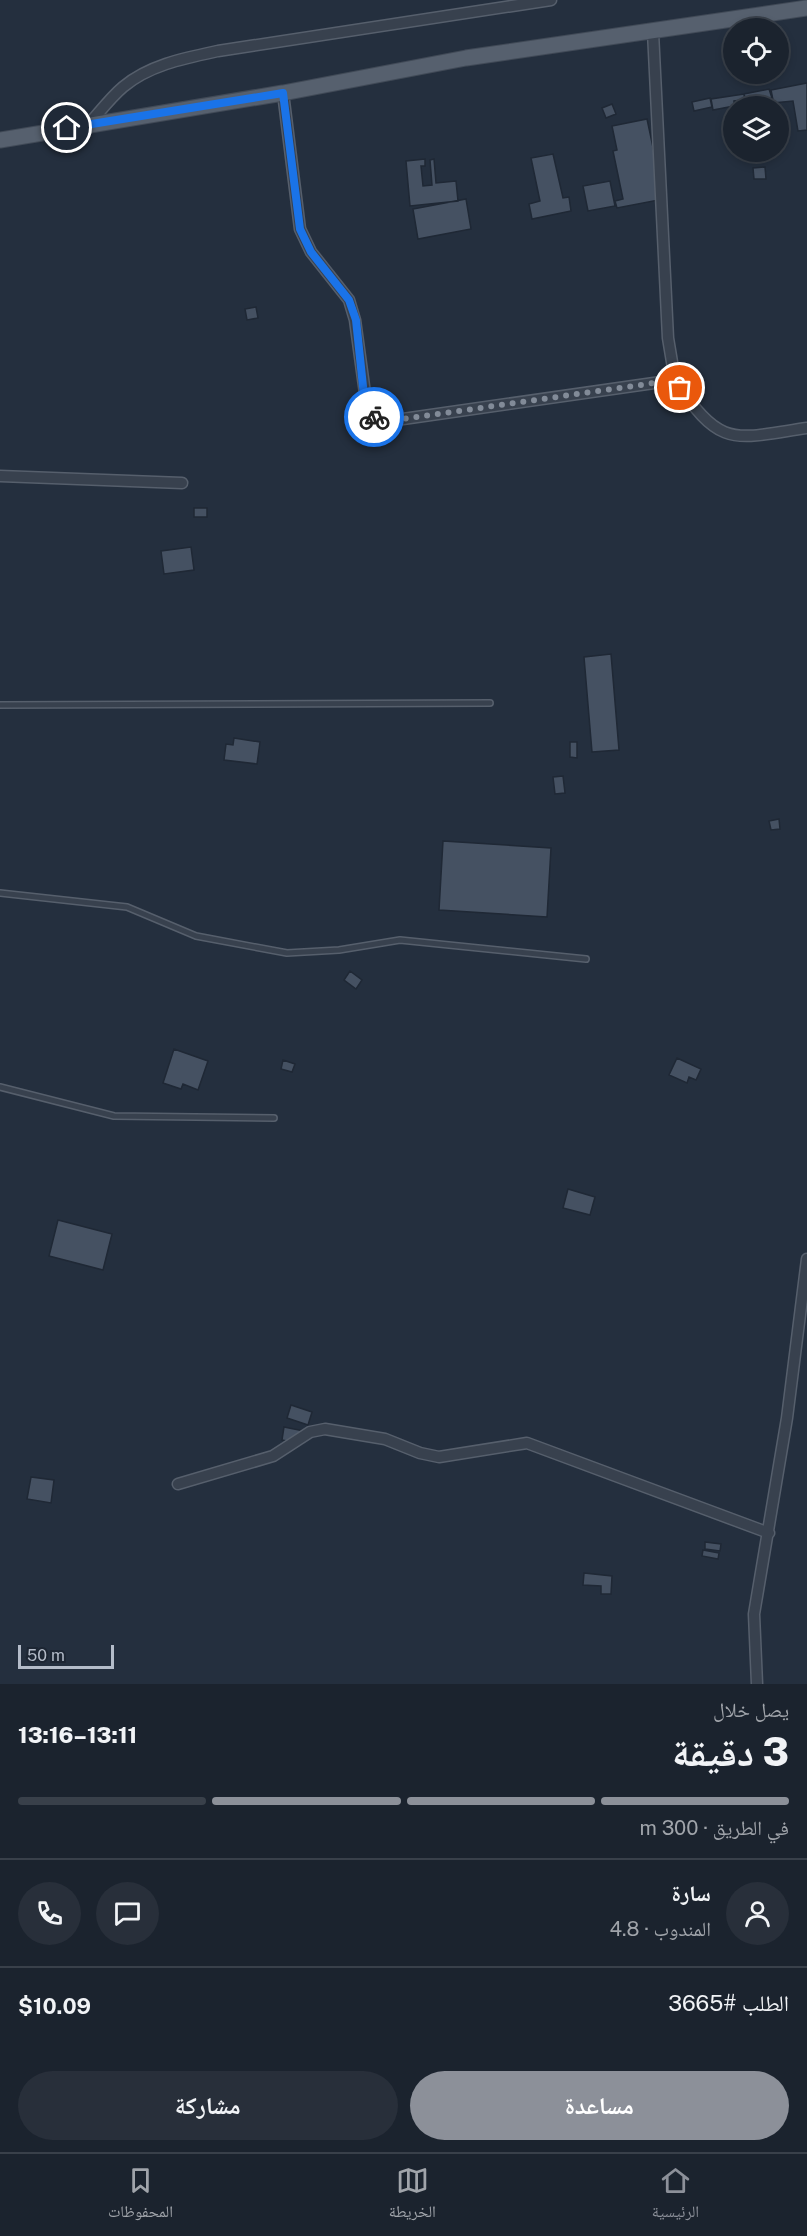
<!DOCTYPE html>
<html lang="ar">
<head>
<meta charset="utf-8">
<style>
	body { margin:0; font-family:"Public Sans","Noto Naskh Arabic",sans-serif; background:#282f3a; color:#f1f3f6; direction:rtl; height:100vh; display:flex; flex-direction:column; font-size:22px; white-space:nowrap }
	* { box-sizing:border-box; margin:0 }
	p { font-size:20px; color:#a0a4aa }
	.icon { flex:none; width:33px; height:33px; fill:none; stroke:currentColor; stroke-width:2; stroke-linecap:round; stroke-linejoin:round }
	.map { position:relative; height:1684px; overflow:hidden; direction:ltr }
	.details { display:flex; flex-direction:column; background:#1b232e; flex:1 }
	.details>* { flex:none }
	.buttons { position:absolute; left:723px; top:18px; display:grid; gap:12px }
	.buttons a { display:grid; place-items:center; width:66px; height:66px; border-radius:50%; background:#1b232e; box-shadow:0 3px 9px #0003,0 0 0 2px #39404a; font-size:30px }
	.scale { position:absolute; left:18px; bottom:15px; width:96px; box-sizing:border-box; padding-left:6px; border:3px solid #b4bcc9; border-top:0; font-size:16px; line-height:21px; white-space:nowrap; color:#b4bcc9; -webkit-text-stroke:4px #1d2633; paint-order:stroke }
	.pin { position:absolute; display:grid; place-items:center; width:51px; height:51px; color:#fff; margin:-26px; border:3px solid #fff; border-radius:50%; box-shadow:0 2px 6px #0007 }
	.courier { position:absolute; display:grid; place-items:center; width:60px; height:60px; margin:-30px; border:4px solid #1a73e8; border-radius:50%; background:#fff; color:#222; box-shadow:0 2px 8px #0007 }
	.overview em { font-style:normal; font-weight:800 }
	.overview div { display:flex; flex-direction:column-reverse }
	.overview { display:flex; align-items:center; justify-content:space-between; height:102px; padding:0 18px }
	h1 { font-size:39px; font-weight:800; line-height:45px }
	.bar { display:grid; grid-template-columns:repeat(4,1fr); gap:9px 6px; align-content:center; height:72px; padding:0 18px }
	.bar i { height:8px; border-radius:4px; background:#39404a }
	.bar .on { background:#8c9099 }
	.bar p { grid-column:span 4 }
	.line { display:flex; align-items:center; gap:15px; padding:0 18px; border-top:2px solid #39404a }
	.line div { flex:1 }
	.round { display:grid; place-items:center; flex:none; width:63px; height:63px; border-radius:32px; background:#282f3a }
	.action { display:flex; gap:12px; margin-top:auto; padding:12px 18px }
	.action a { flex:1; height:69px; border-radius:36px; background:#8c9099; color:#fff; font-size:24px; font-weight:800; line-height:69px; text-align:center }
	.action a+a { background:#282f3a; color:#f1f3f6 }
	.tab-bar { display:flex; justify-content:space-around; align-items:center; height:84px; border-top:2px solid #39404a; background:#1b232e; font-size:16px; color:#a0a4aa }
	.tab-bar a { display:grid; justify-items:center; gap:3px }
	.tab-bar .on { color:#8c9099 }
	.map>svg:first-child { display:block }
	.building { fill:#455162; stroke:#1f2835; stroke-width:1.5 }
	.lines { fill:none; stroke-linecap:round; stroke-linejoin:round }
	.service-casing { stroke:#565f6c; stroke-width:8 }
	.minor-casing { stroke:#565f6c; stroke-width:13 }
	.primary-casing { stroke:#414a57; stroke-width:17 }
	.service { stroke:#38414e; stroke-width:5 }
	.minor { stroke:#38414e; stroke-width:10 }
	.primary { stroke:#56606e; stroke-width:15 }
	.done { stroke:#828b98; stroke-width:6; stroke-dasharray:0 10.8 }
	.route { stroke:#1a73e8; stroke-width:8 }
</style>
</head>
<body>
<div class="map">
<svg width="807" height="1684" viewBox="0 0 807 1684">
	<rect width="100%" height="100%" fill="#242f3e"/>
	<path class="building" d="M807,83V130L798,131L793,101L743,106L742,100L734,101V106L713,110L711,99L744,94L745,104L773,100L771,90Z
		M769,89L772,98L747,104L744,94Z
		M710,98L712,107L694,111L692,102Z
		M612,104L616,114L606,118L602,108Z
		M647,119L664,199L617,208L615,201L623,199L613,151L617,150L612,126Z
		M553,154L563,198L569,197L571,211L532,219L529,204L540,201L531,158Z
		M425,159V166H421L423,186L432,185L430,160L434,159L436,183L456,181L458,201L410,206L406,161Z
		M765,167L766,179H754L753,168Z
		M610,181L615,206L588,211L583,186Z
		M466,199L471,229L418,239L413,209Z
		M256,307L258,318L247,320L245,309Z
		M194,508H207V517H194Z
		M191,547L194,570L164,574L161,551Z
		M611,654L619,750L592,752L584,657Z
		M234,738L260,742L257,764L224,760L226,744L233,745Z
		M570,742H577V758L570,757Z
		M563,776L565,793L555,794L553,777Z
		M779,819L780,829L771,830L769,821Z
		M443,841L551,848L547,917L439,910Z
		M350,971L362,980L356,989L344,980Z
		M174,1049L208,1061L198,1090L183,1084L181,1089L163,1083Z
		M677,1058L701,1069L696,1080L689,1077L687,1083L669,1075Z
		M283,1060L295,1064L292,1072L281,1069Z
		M568,1189L595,1197L590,1215L563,1208Z
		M58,1220L112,1234L103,1270L49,1256Z
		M291,1405L312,1412L308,1425L287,1418Z
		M284,1427L304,1431L302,1444L282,1440Z
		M31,1477L54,1480L51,1503L27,1499Z
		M705,1542L721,1544L720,1551L705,1549Z
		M703,1550L719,1553L718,1559L702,1556Z
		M584,1573L612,1576L611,1594H601V1586L583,1585Z"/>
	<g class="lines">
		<defs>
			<path id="service" d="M0,705L490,703
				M0,893L127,907L196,936L287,953L339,950L400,940L586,959
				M0,1087L114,1116L274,1118"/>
			<path id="minor" d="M653,32L668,338L675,380
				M283,93L300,229L311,252L349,300L355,320L367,408L374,418L389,421L675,380C721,449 732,439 807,428
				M88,125C99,113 110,98 123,87C149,65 185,58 218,51L551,0
				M0,476L182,483
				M178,1484L273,1456L310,1432L325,1429L385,1439L420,1453L439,1457L527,1443L769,1533
				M757,1684L754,1614L787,1418L807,1259"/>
			<path id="primary" d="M0,140L283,93L466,58L807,8"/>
		</defs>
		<use href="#service" class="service-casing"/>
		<use href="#minor" class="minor-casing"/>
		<use href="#primary" class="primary-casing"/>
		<use href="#service" class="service"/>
		<use href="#minor" class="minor"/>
		<use href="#primary" class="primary"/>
	</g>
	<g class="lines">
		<path class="done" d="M374,417L389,421L675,380L680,388"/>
		<path class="route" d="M67,128L283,93L300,229L311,252L349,300L356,320L364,396L367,408L374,417"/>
	</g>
</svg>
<div class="buttons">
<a><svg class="icon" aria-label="locate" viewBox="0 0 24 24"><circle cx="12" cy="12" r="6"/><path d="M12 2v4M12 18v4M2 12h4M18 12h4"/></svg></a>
<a><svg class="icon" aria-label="layers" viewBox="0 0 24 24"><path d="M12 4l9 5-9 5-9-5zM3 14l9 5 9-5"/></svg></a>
</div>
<div class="scale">50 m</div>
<div class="pin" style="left:680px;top:388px;background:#ea580c"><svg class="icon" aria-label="bag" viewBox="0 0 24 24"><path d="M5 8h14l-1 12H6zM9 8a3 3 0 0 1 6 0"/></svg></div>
<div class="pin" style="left:67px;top:128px;background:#1f2937"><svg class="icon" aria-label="home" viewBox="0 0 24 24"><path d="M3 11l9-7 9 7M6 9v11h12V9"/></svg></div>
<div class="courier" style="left:374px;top:417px"><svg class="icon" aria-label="bike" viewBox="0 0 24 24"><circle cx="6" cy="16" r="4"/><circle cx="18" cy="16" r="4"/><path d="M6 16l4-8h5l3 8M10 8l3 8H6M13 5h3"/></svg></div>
</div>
<section class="details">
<div class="overview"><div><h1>3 دقيقة</h1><p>يصل خلال</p></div><em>13:11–13:16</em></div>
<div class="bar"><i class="on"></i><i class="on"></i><i class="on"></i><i></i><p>في الطريق · 300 m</p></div>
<div class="line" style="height:108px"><a class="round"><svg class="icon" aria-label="person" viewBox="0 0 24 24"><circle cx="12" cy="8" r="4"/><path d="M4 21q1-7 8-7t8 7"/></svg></a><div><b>سارة</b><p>المندوب · 4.8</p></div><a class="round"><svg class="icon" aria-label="chat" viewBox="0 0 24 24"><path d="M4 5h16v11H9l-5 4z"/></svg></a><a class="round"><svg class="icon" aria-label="phone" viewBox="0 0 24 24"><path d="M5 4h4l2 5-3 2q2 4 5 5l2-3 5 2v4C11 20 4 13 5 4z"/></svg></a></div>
<div class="line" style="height:78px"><div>الطلب #3665</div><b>$10.09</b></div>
<div class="action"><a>مساعدة</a><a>مشاركة</a></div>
</section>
<nav class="tab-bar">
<a class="on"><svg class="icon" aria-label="home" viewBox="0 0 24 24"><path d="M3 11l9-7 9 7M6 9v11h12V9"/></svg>الرئيسية</a>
<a><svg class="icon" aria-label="map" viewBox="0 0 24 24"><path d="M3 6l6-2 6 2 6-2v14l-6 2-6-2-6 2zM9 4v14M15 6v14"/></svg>الخريطة</a>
<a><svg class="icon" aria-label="saved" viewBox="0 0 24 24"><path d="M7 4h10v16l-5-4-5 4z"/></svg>المحفوظات</a>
</nav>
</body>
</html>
